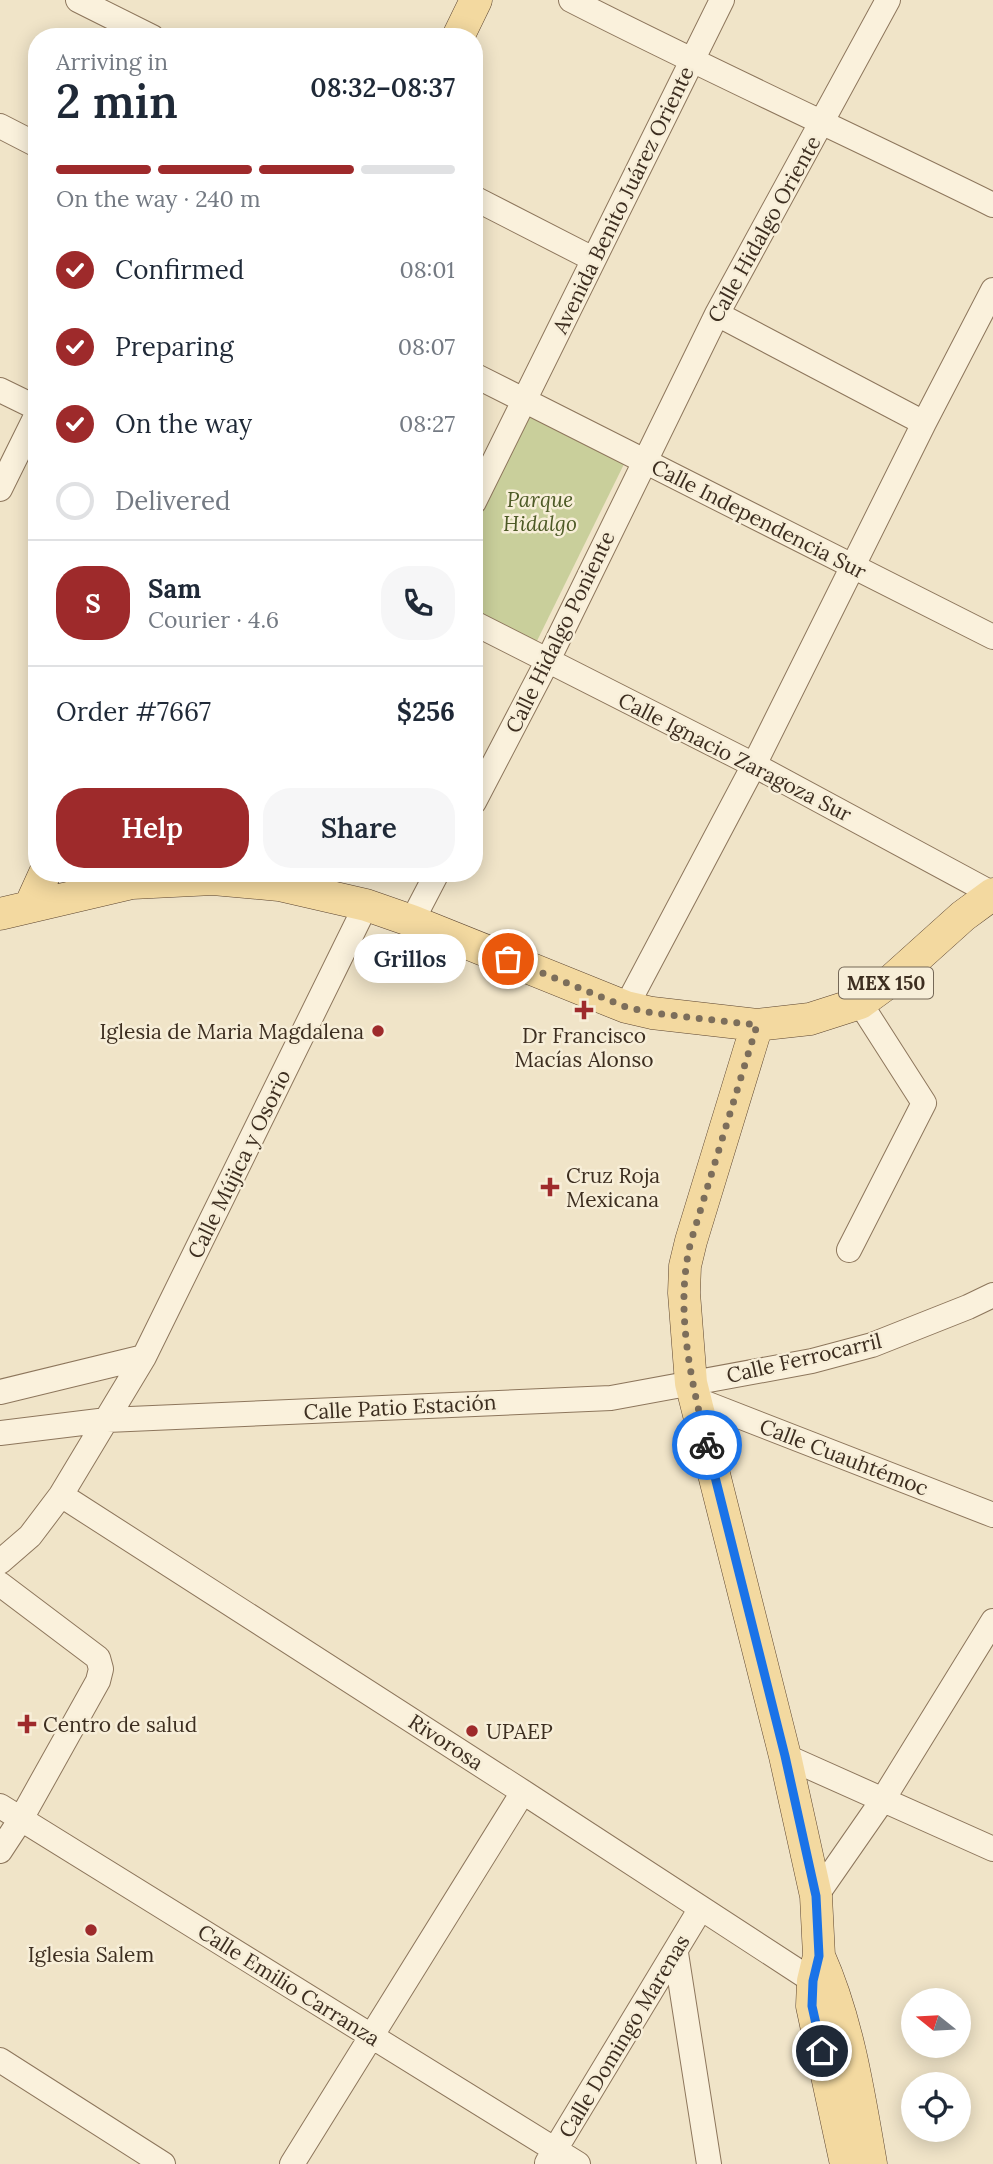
<!DOCTYPE html>
<html lang="en">
<head>
<meta charset="utf-8">
<style>
	body { margin:0; font-family:Lora,serif; background:#f6f6f7; color:#1f2937; height:100vh; display:flex; flex-direction:column; font-size:26px; white-space:nowrap }
	* { box-sizing:border-box; margin:0 }
	p { font-size:23px; color:#747a83 }
	.icon { flex:none; width:38px; height:38px; fill:none; stroke:currentColor; stroke-width:2; stroke-linecap:round; stroke-linejoin:round }
	.map { position:relative; flex:1; overflow:hidden }
	.details { position:absolute; left:28px; top:28px; width:455px; height:854px; display:flex; flex-direction:column; background:#fff; border-radius:28px; box-shadow:0 4px 18px #0003 }
	.details>* { flex:none }
	.needle { width:46px; rotate:288deg }
	.fabs { position:absolute; left:901px; top:1988px; display:grid; gap:14px }
	.fabs a { display:grid; place-items:center; width:70px; height:70px; border-radius:50%; background:#fff; box-shadow:0 4px 18px #0003; font-size:35px }
	.pin { position:absolute; display:grid; place-items:center; width:60px; height:60px; color:#fff; margin:-30px; border:4px solid #fff; border-radius:50%; box-shadow:0 2px 7px #0007 }
	.courier { position:absolute; display:grid; place-items:center; width:70px; height:70px; margin:-35px; border:5px solid #1a73e8; border-radius:50%; background:#fff; color:#222; box-shadow:0 2px 9px #0007 }
	.bubble { position:absolute; height:49px; border-radius:24px; background:#fff; box-shadow:0 4px 18px #0003; font-size:23px; font-weight:600; line-height:49px; text-align:center }
	.overview em { font-style:normal; font-weight:600 }
	.overview div { display:flex; flex-direction:column-reverse }
	.overview { display:flex; align-items:center; justify-content:space-between; height:119px; padding:0 28px }
	h1 { font-size:46px; font-weight:600; line-height:52px }
	.bar { display:grid; grid-template-columns:repeat(4,1fr); gap:10px 7px; align-content:center; height:84px; padding:0 28px }
	.bar i { height:9px; border-radius:5px; background:#e0e1e3 }
	.bar .selected { background:#9e2a2b }
	.bar p { grid-column:span 4 }
	.line { display:flex; align-items:center; gap:18px; padding:0 28px; border-top:2px solid #e0e1e3 }
	.line div { flex:1 }
	.round { display:grid; place-items:center; flex:none; width:74px; height:74px; border-radius:28px; background:#f6f6f7 }
	ol { padding:0 28px; list-style:none }
	li { display:flex; align-items:center; gap:21px; height:77px }
	li p { margin-inline-start:auto }
	li .icon { padding:7px; border-radius:50%; background:#9e2a2b; color:#fff; stroke-width:4 }
	li:last-child { color:#747a83 }
	li i { width:38px; height:38px; border:4px solid #e0e1e3; border-radius:50% }
	.button { display:flex; gap:14px; margin-top:auto; padding:14px 28px }
	.button a { flex:1; height:80px; border-radius:28px; background:#9e2a2b; color:#fff; font-size:28px; font-weight:600; line-height:80px; text-align:center }
	.button a+a { background:#f6f6f7; color:#1f2937 }
	.map>svg:first-child { display:block }
	.green { fill:#c9cf9b }
	.lines { fill:none; stroke-linecap:round; stroke-linejoin:round }
	.minor-casing { stroke:#8d765c; stroke-width:26 }
	.major-casing { stroke:#5b4430; stroke-width:33 }
	.minor { stroke:#faf1dc; stroke-width:24 }
	.major { stroke:#f3d9a0; stroke-width:32 }
	.done { stroke:#7c6e5b; stroke-width:7; stroke-dasharray:0 12.6 }
	.route { stroke:#1a73e8; stroke-width:9 }
	.poi-dot { fill:#9e2a2b; stroke:#f7eed8; stroke-width:2.5 }
	.labels { text-anchor:middle; dominant-baseline:central; stroke-width:5; stroke-linejoin:round; paint-order:stroke }
	.shield { fill:#f7eed8; stroke:#756857; stroke-width:2 }
	.shield-label { font-size:19px; font-weight:bold; fill:#3d2e20 }
	.street-label { font-size:21px; fill:#3d2e20; stroke:#f7eed8 }
	.park-label { font-size:21px; font-style:italic; fill:#4d5a26; stroke:#f7eed8 }
	.poi-label { font-size:21px; fill:#3d2e20; stroke:#f7eed8; text-anchor:start }
</style>
</head>
<body>
<div class="map">
<svg width="993" height="2164" viewBox="0 0 993 2164">
	<rect width="100%" height="100%" fill="#f0e4c8"/>
	<path class="green" d="M526,413L627,458L535,645L474,611V520Z"/>
	<g class="lines">
		<defs>
			<path id="minor" d="M78,0L152,37
				M571,0C710,71 853,136 993,205
				M0,126L37,145
				M474,198L593,259
				M717,314L924,423
				M474,375L993,637
				M0,390L37,408
				M0,489L37,414
				M474,502L722,0
				M474,623L754,765L993,894
				M474,802L548,660L717,314L888,0
				M412,921L437,873
				M626,1007L754,765L924,423L993,290
				M849,1250L924,1103L860,1003
				M0,1392L144,1357
				M695,1399L993,1515
				M0,1433L107,1420L611,1398L812,1361L872,1345L968,1307L993,1295
				M61,1495L523,1792L813,1981L830,1985
				M0,1562L30,1536L61,1495L144,1357L366,905
				M0,1584L98,1658L101,1669L98,1681L21,1819L0,1851
				M785,1756L993,1849
				M0,1806L578,2164
				M816,1896L882,1801L993,1621
				M676,1953L709,2164
				M0,2060L163,2164
				M547,2163L701,1908
				M292,2164L523,1792"/>
			<path id="major" d="M458,37L476,0
				M30,906L45,873
				M0,914L132,883L213,879L279,885L366,905L412,921L626,1007L652,1013L757,1025L810,1019L860,1003L893,979L963,916L993,894
				M757,1025L691,1241L685,1266L684,1293L691,1383L785,1756L816,1896L819,1956L813,1981L812,2006L846,2164
				M819,1956C848,2021 859,2094 871,2164"/>
		</defs>
		<use href="#minor" class="minor-casing"/>
		<use href="#major" class="major-casing"/>
		<use href="#minor" class="minor"/>
		<use href="#major" class="major"/>
	</g>
	<g class="lines">
		<path class="done" d="M508,959L626,1007L652,1013L757,1025L691,1241C674,1308 691,1380 707,1445"/>
		<path class="route" d="M707,1445L785,1756L816,1896L819,1956L813,1981L812,2006L822,2051"/>
	</g>
	<g class="poi-dot">
		<path d="M580.5 999.5h7v7h7v7h-7v7h-7v-7h-7v-7h7z"/>
		<circle cx="378" cy="1031" r="7"/>
		<path d="M546.5 1176.5h7v7h7v7h-7v7h-7v-7h-7v-7h7z"/>
		<path d="M23.5 1713.5h7v7h7v7h-7v7h-7v-7h-7v-7h7z"/>
		<circle cx="472" cy="1731" r="7"/>
		<circle cx="91" cy="1930" r="7"/>
	</g>
	<g class="labels">
		<rect class="shield" x="839" y="967.5" width="94" height="31" rx="5"/>
		<g class="shield-label">
			<text x="886" y="983">MEX 150</text>
		</g>
		<g class="street-label">
			<text transform="translate(623 200) rotate(-64)">Avenida Benito Juárez Oriente</text>
			<text transform="translate(764 229) rotate(-61)">Calle Hidalgo Oriente</text>
			<text transform="translate(759 519) rotate(27)">Calle Independencia Sur</text>
			<text transform="translate(560 632) rotate(-64)">Calle Hidalgo Poniente</text>
			<text transform="translate(735 757) rotate(27)">Calle Ignacio Zaragoza Sur</text>
			<text transform="translate(239 1164) rotate(-64)">Calle Mújica y Osorio</text>
			<text transform="translate(804 1358) rotate(-13)">Calle Ferrocarril</text>
			<text transform="translate(400 1407) rotate(-3)">Calle Patio Estación</text>
			<text transform="translate(844 1457) rotate(21)">Calle Cuauhtémoc</text>
			<text transform="translate(446 1742) rotate(33)">Rivorosa</text>
			<text transform="translate(289 1985) rotate(32)">Calle Emilio Carranza</text>
			<text transform="translate(624 2036) rotate(-59)">Calle Domingo Marenas</text>
		</g>
		<g class="park-label">
			<text x="540" y="499">Parque<tspan x="540" dy="24">Hidalgo</tspan></text>
		</g>
		<g class="poi-label">
			<text x="364" y="1031" text-anchor="end">Iglesia de Maria Magdalena</text>
			<text x="584" y="1035" text-anchor="middle">Dr Francisco<tspan x="584" dy="24">Macías Alonso</tspan></text>
			<text x="566" y="1175">Cruz Roja<tspan x="566" dy="24">Mexicana</tspan></text>
			<text x="43" y="1724">Centro de salud</text>
			<text x="486" y="1731">UPAEP</text>
			<text x="91" y="1954" text-anchor="middle">Iglesia Salem</text>
		</g>
	</g>
</svg>
<div class="fabs">
<a><svg class="needle" viewBox="-14 -14 28 28"><path d="M0-13l5 13h-10z" fill="#e53935"/><path d="M0 13l5-13h-10z" fill="#747a83"/></svg></a>
<a><svg class="icon" aria-label="locate" viewBox="0 0 24 24"><circle cx="12" cy="12" r="6"/><path d="M12 2v4M12 18v4M2 12h4M18 12h4"/></svg></a>
</div>
<div class="pin" style="left:508px;top:959px;background:#ea580c"><svg class="icon" aria-label="bag" viewBox="0 0 24 24"><path d="M5 8h14l-1 12H6zM9 8a3 3 0 0 1 6 0"/></svg></div>
<div class="pin" style="left:822px;top:2051px;background:#1f2937"><svg class="icon" aria-label="home" viewBox="0 0 24 24"><path d="M3 11l9-7 9 7M6 9v11h12V9"/></svg></div>
<div class="courier" style="left:707px;top:1445px"><svg class="icon" aria-label="bike" viewBox="0 0 24 24"><circle cx="6" cy="16" r="4"/><circle cx="18" cy="16" r="4"/><path d="M6 16l4-8h5l3 8M10 8l3 8H6M13 5h3"/></svg></div>
<div class="bubble" style="left:354px;top:934px;width:112px">Grillos</div>
<section class="details">
<div class="overview"><div><h1>2 min</h1><p>Arriving in</p></div><em>08:32–08:37</em></div>
<div class="bar"><i class="selected"></i><i class="selected"></i><i class="selected"></i><i></i><p>On the way · 240 m</p></div>
<ol>
<li><svg class="icon" aria-label="check" viewBox="0 0 24 24"><path d="M5 12l5 5 9-10"/></svg>Confirmed<p>08:01</p></li>
<li><svg class="icon" aria-label="check" viewBox="0 0 24 24"><path d="M5 12l5 5 9-10"/></svg>Preparing<p>08:07</p></li>
<li><svg class="icon" aria-label="check" viewBox="0 0 24 24"><path d="M5 12l5 5 9-10"/></svg>On the way<p>08:27</p></li>
<li><i></i>Delivered</li>
</ol>
<div class="line" style="height:126px"><b class="round" style="background:#9e2a2b;color:#fff">S</b><div><b>Sam</b><p>Courier · 4.6</p></div><a class="round"><svg class="icon" aria-label="phone" viewBox="0 0 24 24"><path d="M5 4h4l2 5-3 2q2 4 5 5l2-3 5 2v4C11 20 4 13 5 4z"/></svg></a></div>
<div class="line" style="height:91px"><div>Order #7667</div><b>$256</b></div>
<div class="button"><a>Help</a><a>Share</a></div>
</section>
</div>
</body>
</html>
